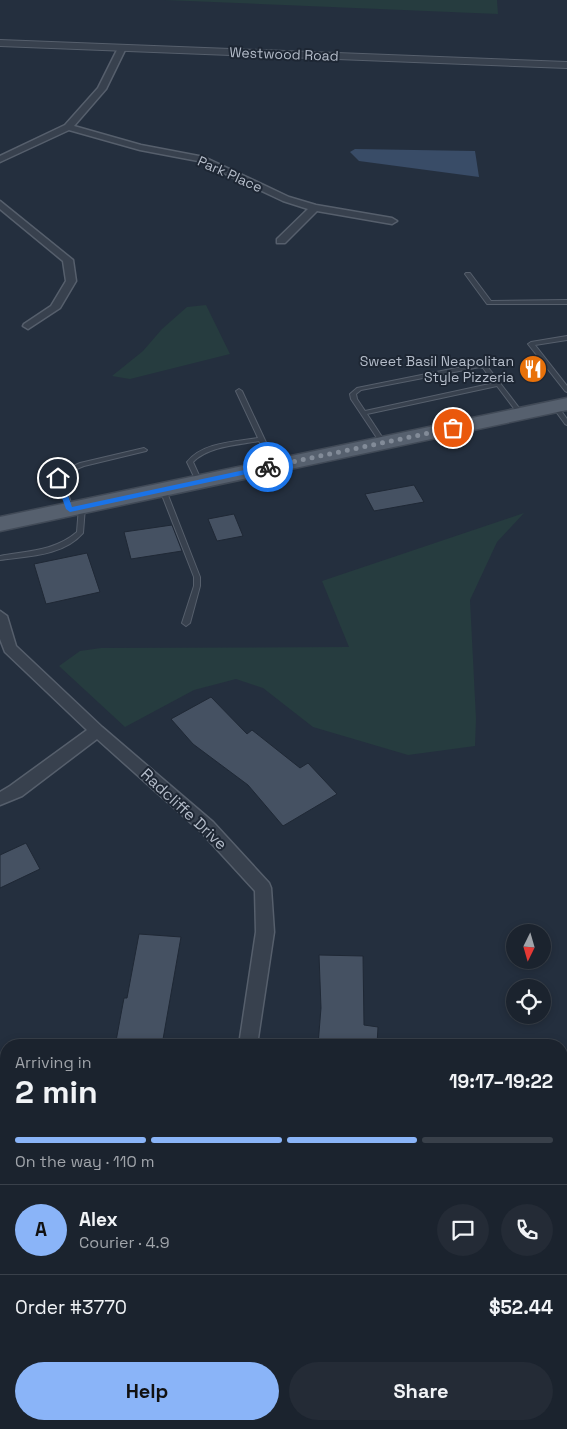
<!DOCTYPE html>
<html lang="en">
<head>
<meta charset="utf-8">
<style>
	body { margin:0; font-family:"Space Grotesk",sans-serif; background:#242b36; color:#f1f3f6; height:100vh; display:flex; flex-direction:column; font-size:19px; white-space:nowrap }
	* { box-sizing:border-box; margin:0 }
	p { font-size:16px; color:#a0a4aa }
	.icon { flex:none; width:28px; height:28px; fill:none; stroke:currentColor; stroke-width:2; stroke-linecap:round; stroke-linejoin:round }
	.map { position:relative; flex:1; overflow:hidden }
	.panel { position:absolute; left:0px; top:1039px; width:568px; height:391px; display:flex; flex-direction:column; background:#1b232e; border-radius:20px 20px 0 0; box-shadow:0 2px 8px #0003,0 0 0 1px #39404a }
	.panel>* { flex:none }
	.needle { width:32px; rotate:185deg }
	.tools { position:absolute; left:506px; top:924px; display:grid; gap:10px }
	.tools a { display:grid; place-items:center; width:45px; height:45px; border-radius:50%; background:#1b232e; box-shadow:0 2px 8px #0003,0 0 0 1px #39404a; font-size:25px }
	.pin { position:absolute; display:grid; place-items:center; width:42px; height:42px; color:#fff; margin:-21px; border:2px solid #fff; border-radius:50%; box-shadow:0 1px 5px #0007 }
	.courier { position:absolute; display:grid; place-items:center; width:50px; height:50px; margin:-25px; border:4px solid #1a73e8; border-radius:50%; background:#fff; color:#222; box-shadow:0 1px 6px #0007 }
	.headline em { font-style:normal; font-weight:600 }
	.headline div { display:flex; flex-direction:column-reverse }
	.headline { display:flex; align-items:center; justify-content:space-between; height:85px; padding:0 15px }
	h1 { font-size:32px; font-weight:600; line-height:38px }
	.bar { display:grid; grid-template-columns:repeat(4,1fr); gap:8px 5px; align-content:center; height:60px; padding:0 15px }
	.bar i { height:6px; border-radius:4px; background:#39404a }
	.bar .selected { background:#8ab4f8 }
	.bar p { grid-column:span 4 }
	.line { display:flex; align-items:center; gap:12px; padding:0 15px; border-top:1px solid #39404a }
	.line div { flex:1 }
	.round { display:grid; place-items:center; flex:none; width:52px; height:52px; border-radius:26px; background:#242b36 }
	.button { display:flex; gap:10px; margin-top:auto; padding:10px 15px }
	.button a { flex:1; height:58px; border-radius:30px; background:#8ab4f8; color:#111; font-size:20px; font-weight:600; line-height:58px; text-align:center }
	.button a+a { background:#242b36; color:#f1f3f6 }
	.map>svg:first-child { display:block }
	.green { fill:#263c3f }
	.water { fill:#394c67 }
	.building { fill:#455162; stroke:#1f2835 }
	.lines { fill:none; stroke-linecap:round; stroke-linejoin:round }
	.service-casing { stroke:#565f6c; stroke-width:2 }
	.minor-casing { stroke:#565f6c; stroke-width:3 }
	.tertiary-casing { stroke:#565f6c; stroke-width:2 }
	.primary-casing { stroke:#414a57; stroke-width:3 }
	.service { fill:#38414e; fill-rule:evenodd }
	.minor { fill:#38414e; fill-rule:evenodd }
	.tertiary { fill:#38414e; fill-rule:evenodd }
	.primary { fill:#56606e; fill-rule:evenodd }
	.route { fill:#1a73e8 }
	.done { stroke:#828b98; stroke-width:5; stroke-dasharray:0 9 }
	.labels { text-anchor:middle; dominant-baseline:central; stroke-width:4; stroke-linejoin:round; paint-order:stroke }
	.far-street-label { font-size:14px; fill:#b4bcc9; stroke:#1d2633 }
	.far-poi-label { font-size:14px; fill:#b4bcc9; stroke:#1d2633; text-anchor:end }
	.street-label { font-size:16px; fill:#b4bcc9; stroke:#1d2633 }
</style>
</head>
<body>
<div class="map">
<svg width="567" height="1429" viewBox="0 0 567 1429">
	<rect width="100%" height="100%" fill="#242f3e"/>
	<path class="green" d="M164,0H497L498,14Z
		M206,305L230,354L130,379L112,376L143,351L162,329L187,307Z
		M524,513L497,542L470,600L476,719L475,746L408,755L313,727L263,688L236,679L194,690L125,727L59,666L80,651L101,648L349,647L322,581Z"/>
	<path class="water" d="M355,149L475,151L479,177L359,161L350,152Z"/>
	<path class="building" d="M414,485L424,502L374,511L365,494Z
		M234,514L243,536L217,541L208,519Z
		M172,525L182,551L131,559L124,532Z
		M87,553L100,592L46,604L34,564Z
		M211,697L247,734L252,730L300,768L308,763L337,794L283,826L248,785L193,744L171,719Z
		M26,843L40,869L0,888V855Z
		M139,934L181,937L162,1045L116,1041L124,998H127Z
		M319,955L363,956L364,1025L378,1027L377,1045H318L321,1008Z"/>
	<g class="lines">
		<defs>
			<path id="service" d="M466,273H470L491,301L567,300V304H487L465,274Z
				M567,336V340L535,345L567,386V392L565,391L528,344L531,342Z
				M481,363L487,366L523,413V415H519L497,386L367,414L386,443L383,445L381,444L351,399L350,394L357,388ZM480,367L483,368L494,383L365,411L357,399L356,394L361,390Z
				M239,389L242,391L277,466L274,468L272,467L259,441C238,445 209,446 193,462L202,482L199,484L197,483L187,462C203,442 235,442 258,438L236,391Z
				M555,404L557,405L567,419V425L565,424L552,406Z
				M144,448L147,450L146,451L84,466L62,475L73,509L70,511L68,510L56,474L57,473L80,463Z
				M163,488L166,490L200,577V586L190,623L186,626L182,623L194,586V577L160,490Z
				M82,505L85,507L83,533C63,556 28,556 0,560V556C27,551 55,551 77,532L79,507Z"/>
			<path id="minor" d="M119,46L126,48L106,89L74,126L141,145L204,157L289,197L316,205L392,218L397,221L392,224L317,211L285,243H277V239L308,209L283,201L198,161L140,150L69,130L0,162V156L65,125L98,88Z
				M0,201L73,260L76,281L60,308L28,329L23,326L24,324L51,306L66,281L63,261L0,209Z
				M0,611L7,616L16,646L102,727L213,822L269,883L271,888L274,932L257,1045H239L256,932L255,891L201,832L97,739L22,796L0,805V792L10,786L87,730L5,652L0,639Z
				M178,1424H200L199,1429H177Z"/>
			<path id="tertiary" d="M0,40L567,62V68L0,46Z"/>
			<path id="primary" d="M567,398V410L0,531V517Z"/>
		</defs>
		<use href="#service" class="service-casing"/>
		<use href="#minor" class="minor-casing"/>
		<use href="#tertiary" class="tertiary-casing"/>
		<use href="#primary" class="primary-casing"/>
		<use href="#service" class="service"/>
		<use href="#minor" class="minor"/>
		<use href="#tertiary" class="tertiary"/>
		<use href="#primary" class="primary"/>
	</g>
	<path class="route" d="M268,465L270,469L70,512L66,509L55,478L58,475L62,478L72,507Z"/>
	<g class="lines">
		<path class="done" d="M268,467L453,428"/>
	</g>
	<defs>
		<symbol id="restaurant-disc" viewBox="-11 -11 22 22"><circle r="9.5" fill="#e8710a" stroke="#1d2633"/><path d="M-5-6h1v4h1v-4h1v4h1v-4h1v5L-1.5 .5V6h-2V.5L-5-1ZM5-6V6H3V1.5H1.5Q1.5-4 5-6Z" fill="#fff"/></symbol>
	</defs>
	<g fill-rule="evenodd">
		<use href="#restaurant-disc" x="517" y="353" width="32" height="32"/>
	</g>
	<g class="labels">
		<g class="far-street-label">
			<text transform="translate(284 54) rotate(2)">Westwood Road</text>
			<text transform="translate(230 174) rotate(24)">Park Place</text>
		</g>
		<g class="far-poi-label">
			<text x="514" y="361">Sweet Basil Neapolitan<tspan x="514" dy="16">Style Pizzeria</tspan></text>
		</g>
		<g class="street-label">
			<text transform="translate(184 809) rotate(43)">Radcliffe Drive</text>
		</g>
	</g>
</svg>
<div class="tools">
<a><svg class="needle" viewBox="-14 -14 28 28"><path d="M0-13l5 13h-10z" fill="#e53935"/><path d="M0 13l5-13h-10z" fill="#a0a4aa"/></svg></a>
<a><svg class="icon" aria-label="locate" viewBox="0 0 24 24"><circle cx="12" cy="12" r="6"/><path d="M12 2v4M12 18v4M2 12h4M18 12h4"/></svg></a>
</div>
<div class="pin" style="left:453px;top:428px;background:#ea580c"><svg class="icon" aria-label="bag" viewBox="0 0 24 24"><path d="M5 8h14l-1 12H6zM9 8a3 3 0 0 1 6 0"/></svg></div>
<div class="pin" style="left:58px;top:478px;background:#1f2937"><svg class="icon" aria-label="home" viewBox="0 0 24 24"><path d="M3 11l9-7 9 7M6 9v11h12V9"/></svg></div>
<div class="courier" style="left:268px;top:467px"><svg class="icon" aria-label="bike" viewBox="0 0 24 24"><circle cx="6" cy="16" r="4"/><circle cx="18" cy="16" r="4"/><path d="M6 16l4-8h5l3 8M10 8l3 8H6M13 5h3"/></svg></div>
<section class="panel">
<div class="headline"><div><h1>2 min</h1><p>Arriving in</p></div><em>19:17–19:22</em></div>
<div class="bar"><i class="selected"></i><i class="selected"></i><i class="selected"></i><i></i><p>On the way · 110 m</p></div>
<div class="line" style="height:90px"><b class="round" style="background:#8ab4f8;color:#111">A</b><div><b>Alex</b><p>Courier · 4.9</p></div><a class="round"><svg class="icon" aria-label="chat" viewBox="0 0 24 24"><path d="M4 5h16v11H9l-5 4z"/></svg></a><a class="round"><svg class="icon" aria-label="phone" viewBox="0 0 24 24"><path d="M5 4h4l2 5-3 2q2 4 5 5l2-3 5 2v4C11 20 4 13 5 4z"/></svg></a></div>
<div class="line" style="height:65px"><div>Order #3770</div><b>$52.44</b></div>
<div class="button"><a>Help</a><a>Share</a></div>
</section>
</div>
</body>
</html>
